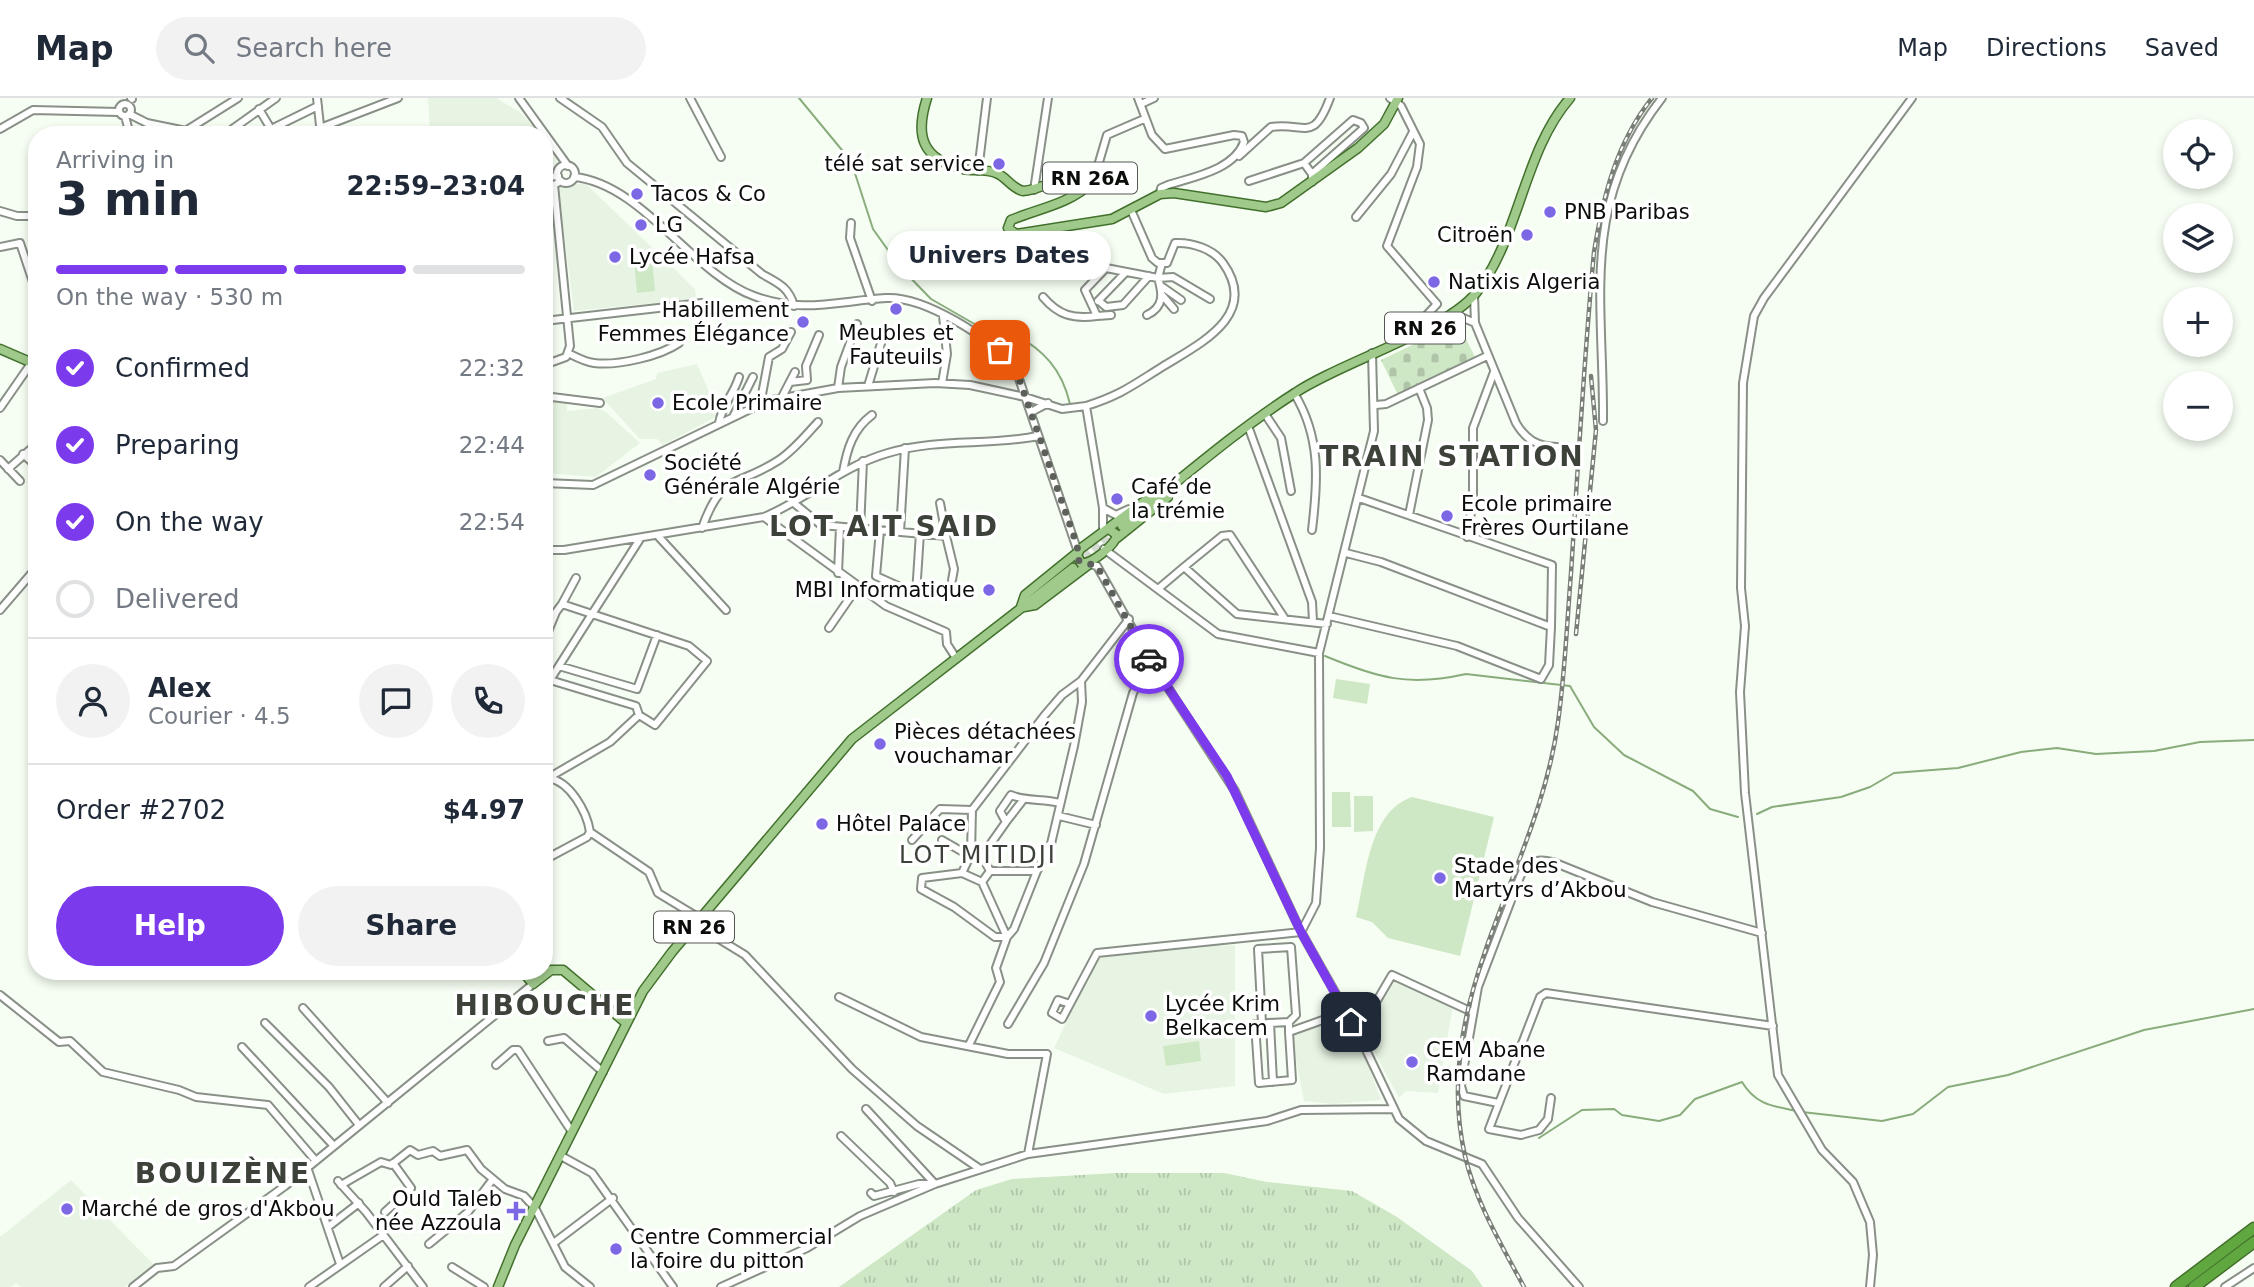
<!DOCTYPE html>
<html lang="en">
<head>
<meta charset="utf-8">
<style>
	body { margin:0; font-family:"DejaVu Sans",sans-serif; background:#f2f2f3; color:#1f2937; height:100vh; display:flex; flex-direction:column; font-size:26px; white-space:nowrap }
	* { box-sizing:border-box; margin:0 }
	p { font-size:23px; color:#747a83 }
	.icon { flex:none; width:38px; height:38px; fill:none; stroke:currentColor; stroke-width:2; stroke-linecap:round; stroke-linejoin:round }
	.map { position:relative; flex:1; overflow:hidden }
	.details { position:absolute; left:28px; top:28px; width:525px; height:854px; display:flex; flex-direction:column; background:#fff; border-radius:28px; box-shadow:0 4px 10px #0003 }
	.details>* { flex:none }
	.buttons { position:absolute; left:2163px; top:21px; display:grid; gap:14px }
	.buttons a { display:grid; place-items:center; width:70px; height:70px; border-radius:50%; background:#fff; box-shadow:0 4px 10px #0003; font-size:35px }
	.pin { position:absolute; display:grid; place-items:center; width:60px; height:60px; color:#fff; margin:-30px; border-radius:14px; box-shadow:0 4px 10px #0006 }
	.courier { position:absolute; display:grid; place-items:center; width:70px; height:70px; margin:-35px; border:5px solid #7c3aed; border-radius:50%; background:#fff; color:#222; box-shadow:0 2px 9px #0007 }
	.bubble { position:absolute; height:49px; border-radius:24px; background:#fff; box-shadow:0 4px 10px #0003; font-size:23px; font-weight:800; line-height:49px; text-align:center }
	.overview em { font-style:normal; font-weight:800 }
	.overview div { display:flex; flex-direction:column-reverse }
	.overview { display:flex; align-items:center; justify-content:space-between; height:119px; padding:0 28px }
	h1 { font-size:46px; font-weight:800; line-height:52px }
	.bar { display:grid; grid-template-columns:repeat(4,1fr); gap:10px 7px; align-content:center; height:84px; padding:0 28px }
	.bar i { height:9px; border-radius:5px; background:#e0e1e3 }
	.bar .active { background:#7c3aed }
	.bar p { grid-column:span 4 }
	.line { display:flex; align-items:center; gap:18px; padding:0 28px; border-top:2px solid #e0e1e3 }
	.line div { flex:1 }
	.round { display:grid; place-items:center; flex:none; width:74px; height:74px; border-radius:37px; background:#f2f2f3 }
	ol { padding:0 28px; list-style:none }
	li { display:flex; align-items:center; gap:21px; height:77px }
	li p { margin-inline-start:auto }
	li .icon { padding:7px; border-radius:50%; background:#7c3aed; color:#fff; stroke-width:4 }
	li:last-child { color:#747a83 }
	li i { width:38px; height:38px; border:4px solid #e0e1e3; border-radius:50% }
	.primary-button { display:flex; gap:14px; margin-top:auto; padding:14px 28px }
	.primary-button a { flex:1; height:80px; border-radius:42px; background:#7c3aed; color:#fff; font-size:28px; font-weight:800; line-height:80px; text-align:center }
	.primary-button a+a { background:#f2f2f3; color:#1f2937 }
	header { display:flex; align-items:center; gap:42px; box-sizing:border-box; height:98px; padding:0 35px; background:#fff; border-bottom:2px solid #e0e1e3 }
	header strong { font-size:33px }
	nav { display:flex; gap:38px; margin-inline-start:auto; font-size:24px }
	.search { width:490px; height:63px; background:#f2f2f3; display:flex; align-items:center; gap:18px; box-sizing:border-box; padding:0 24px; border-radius:38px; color:#747a83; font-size:26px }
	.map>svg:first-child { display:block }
	.built { fill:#e7f4e3 }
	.grass { fill:url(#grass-tufts) }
	.cemetery { fill:url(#cemetery-stones) }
	.park { fill:#cee7c5 }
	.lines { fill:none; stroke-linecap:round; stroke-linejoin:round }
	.stream { stroke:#89ac7c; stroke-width:2 }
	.major-tunnel { stroke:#d3dad0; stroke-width:8; stroke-dasharray:8 4; stroke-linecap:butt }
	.minor-casing { stroke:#899087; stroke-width:10 }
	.major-casing { stroke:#43712d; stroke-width:11 }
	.highway-casing { stroke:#43712d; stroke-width:13 }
	.minor { stroke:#fff; stroke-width:6 }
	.major { stroke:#a0ca8c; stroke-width:8 }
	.highway { stroke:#61a740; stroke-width:10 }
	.rail-casing { stroke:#797e77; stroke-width:4.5 }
	.rail { stroke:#fff; stroke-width:2; stroke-dasharray:5; stroke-linecap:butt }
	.done { stroke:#5d615b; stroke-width:7; stroke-dasharray:0 12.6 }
	.route { stroke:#7c3aed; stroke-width:9 }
	.poi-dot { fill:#7c68e4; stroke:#fff; stroke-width:2.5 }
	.labels { text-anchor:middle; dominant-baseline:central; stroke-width:7; stroke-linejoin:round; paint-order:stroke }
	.shield { fill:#fff; stroke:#545653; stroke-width:2 }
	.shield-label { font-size:19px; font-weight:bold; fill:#0a0d09 }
	.poi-label { font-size:21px; fill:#0a0d09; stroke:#fff; text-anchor:start }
	.quarter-label { font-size:24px; letter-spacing:2px; fill:#3c423a; stroke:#fff }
	.district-label { font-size:28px; font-weight:bold; letter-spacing:2px; fill:#3c423a; stroke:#fff }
</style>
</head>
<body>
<header>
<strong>Map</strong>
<div class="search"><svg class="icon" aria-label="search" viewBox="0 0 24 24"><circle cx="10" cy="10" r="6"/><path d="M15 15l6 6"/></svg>Search here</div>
<nav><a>Map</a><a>Directions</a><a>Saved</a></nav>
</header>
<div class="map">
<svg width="2254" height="1189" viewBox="0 0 2254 1189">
	<defs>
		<pattern id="grass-tufts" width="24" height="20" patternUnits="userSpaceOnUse" patternTransform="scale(1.75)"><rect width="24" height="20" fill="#cee7c5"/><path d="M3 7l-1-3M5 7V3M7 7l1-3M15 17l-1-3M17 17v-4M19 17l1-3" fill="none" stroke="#b0c5a8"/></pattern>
		<pattern id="cemetery-stones" width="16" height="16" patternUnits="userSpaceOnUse" patternTransform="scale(1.75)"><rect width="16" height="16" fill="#cee7c5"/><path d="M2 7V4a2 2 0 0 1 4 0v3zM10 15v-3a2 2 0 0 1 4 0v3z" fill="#b0c5a8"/></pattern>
	</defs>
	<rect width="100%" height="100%" fill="#f6fef3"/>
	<path class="built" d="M428,0H496L520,14L542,37H430Z
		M585,85L695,191L696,201L574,213L558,89Z
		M697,266L719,317L663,347L657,341H640L602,300L656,281L657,275Z
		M544,301L567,303V313L597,310L606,314L640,345L596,379L544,375Z
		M1219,845L1221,848L1235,847V988L1164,996L1054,950L1098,857Z
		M1396,881L1453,907L1438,995L1406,993L1399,1000L1364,935Z
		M1338,922L1345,924L1363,954L1381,1002L1333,1006L1304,1003L1292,942L1296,936Z
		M71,1082L154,1167L125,1189H21L16,1185L11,1189H0V1139Z"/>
	<path class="grass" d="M1116,1075H1224L1267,1084L1352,1093L1397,1119L1472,1173L1483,1189H839L976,1092L1012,1081Z"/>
	<path class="cemetery" d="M1458,225L1475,259L1398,297L1381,262Z"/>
	<path class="park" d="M652,161L655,193L637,195L634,163Z
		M1336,581L1370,586L1367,606L1333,600Z
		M1332,694H1350L1351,729H1332Z
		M1354,698H1373V733L1354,734Z
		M1412,699L1494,719L1460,858L1388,840L1372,824L1356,819C1366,780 1368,714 1412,699Z
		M1199,943L1201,963L1166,968L1163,948Z"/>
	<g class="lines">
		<path class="stream" d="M799,0L851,63L873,131L900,169L931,201L997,239L1012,235C1043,251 1062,271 1070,306
			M1325,558C1378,580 1408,589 1466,576L1570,588L1594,629L1624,657L1693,693L1710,711L1738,719
			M1757,716L1772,709L1841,699L1870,689L1894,675L1958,670L2021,654L2057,650L2096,656L2154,653L2200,644L2254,642
			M1802,1014L1882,1023L1913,1016L1948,989L2008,977L2144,932L2254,911
			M1539,1040L1582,1012L1614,1011L1622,1017L1659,1023L1680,1017L1695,1001L1742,984C1756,1007 1772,1008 1797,1013"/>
		<path class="major-tunnel" d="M1075,468L1122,428"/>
		<defs>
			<path id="minor" d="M131,0L132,1
				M317,0L321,37
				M519,0L568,68
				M560,0L602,29L627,65L762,176C778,185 789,189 794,208
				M690,0L721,59
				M1138,0L1152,37L1165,51L1234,37L1242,38L1244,44C1234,72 1193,79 1168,87L1161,90L1160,96
				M1390,0L1401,8L1420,46L1417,69L1387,148L1437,206L1407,238
				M119 12a6 6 0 1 1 12 0a6 6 0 1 1-12 0Z
				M1141,6L1154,0
				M259,11L271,31
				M129,16L147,25L186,33
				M125,18L130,37
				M320,30L398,0
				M0,31L33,12L119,14
				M185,37L187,32L238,0
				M224,37L276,0
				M259,37L318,8
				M1239,58L1271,29C1305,24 1313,46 1330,0
				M1304,65L1353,22L1361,25L1364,30L1312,76V84
				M557 76a9 9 0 1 1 18 0a9 9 0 1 1-18 0Z
				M35,70H37
				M978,73L987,0
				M1089,78L1097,71L1107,37L1144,21
				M544,79L558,78
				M574,79C641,85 693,176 754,198C802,216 838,203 886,200C925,198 990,240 1015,269L1078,454
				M1249,83L1304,65L1312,76
				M1034,92L1048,0
				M0,113L17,118H37
				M1356,119L1391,76L1413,34
				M851,125L850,140L872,203
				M0,149L20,145L35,190
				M1161,188L1181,202
				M1162,197L1174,211
				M1474,197L1475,225L1516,325C1526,342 1537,348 1557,349
				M1043,199C1059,218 1074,221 1097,218L1085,192L1106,170L1158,180L1162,165
				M1098,203L1126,174
				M1099,203L1106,209L1123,207L1149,178
				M1452,215L1475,225
				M1147,217C1164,209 1163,196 1158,180L1173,179L1210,201
				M1097,218L1111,217
				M544,223L702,205
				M568,255C576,259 585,264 594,265C618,268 660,258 679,245
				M544,267L566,259L570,248L554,87L561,83
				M790,284L807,282L806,268L819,237
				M942,285L947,256L943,218
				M868,288L886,229
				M838,290L841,269L857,226
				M1294,295C1321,339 1318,382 1312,432
				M544,298L600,305
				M781,301L795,274
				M760,307L769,259L782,251L791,234
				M1376,307L1386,306L1487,258
				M0,310L32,264
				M1031,314L1048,305
				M1265,316L1281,340L1291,393
				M734,317L753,279
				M1603,323C1604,201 1579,106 1662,0
				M719,325C722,307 734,296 739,279
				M1248,328L1312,504L1313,524
				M23,356L33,365
				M0,362L20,383
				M8,371L33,349
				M843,374C847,351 853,331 872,317
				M544,385L593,387L767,303L838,290L935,285L970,287L1025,299L1062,311L1086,308
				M940,405L946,438
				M795,406L821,427L946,438L954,471L952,482
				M1103,410L1116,417L1129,411
				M1409,417L1428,322L1427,310L1419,290
				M764,419L886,508L946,534L947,546L956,560
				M702,430C722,374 736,390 779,362C794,352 806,337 818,324
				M860,431L863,363
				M880,432L876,478L916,496L920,435
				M900,434L905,350
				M1103,434V410L1086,308C1121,297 1133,287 1162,269C1197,247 1261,218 1223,165C1213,151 1192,144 1175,145L1167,165H1158L1152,160L1131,112
				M658,438L726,512
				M1467,439L1473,401V330L1494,274
				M1104,451L1218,536L1319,555
				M544,452H564L764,419C807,401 842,368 888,355C937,340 988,348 1038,338
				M1346,455L1381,464L1551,529L1552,467L1359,400
				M1089,466L1097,468L1150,562L1235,693L1301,834L1358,935L1399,1021L1426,1043L1482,1066L1518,1120L1579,1189
				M1184,469L1222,438L1230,437L1285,521
				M838,475L840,429
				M576,480L562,506L592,516L550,582L636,608L639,617L655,627L707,563L689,548L592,516L640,441
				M1158,491L1184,469L1237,516L1327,526
				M0,512L37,469
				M1329,518L1457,548L1541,581L1549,567L1551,529
				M829,530L858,488
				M544,543L556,514L562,506
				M559,568L637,591L657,537
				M544,677L548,680L610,644L639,617
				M548,680C570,683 587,714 590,734L649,774L658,795L701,821
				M1059,718L1096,727
				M1006,724L1023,702
				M912,742L940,711L972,712
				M942,742L968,757
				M971,756L972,712L1044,618L1062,597L1081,583L1129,521
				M982,758L1006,724L1000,713L1011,697C1027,704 1043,700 1060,705
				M544,762L587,739L590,734
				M990,773H1037
				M962,775L982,784L990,773L982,758L971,756L962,775L922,780L921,791L954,809L995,839H1007L1014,831L1037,773L1050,750L1074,648L1082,604L1081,583
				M696,827L745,857L852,971L917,1028L980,1071
				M0,897L59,944L70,943L103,974L179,992L196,999L268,1007L315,1062
				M839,899L921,939L1008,956H1047L1028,1056
				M1070,906L1058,902L1052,915L1062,921L1097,855L1301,834L1316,805L1320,750L1319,555L1374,333L1372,255
				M303,910L388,1005
				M1351,924L1370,910
				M265,925L329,989L359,1027
				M1268,925L1289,924
				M1270,925L1273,984
				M1008,926L1044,865L1084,766L1133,595L1150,562
				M1289,934V924L1296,917L1291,849L1258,851L1262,925L1255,926L1259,985L1292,982L1289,934L1345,914
				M1358,935L1392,877L1472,914
				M548,943L564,940L603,974
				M969,947L1000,884L996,870L1007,839L982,784
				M242,949L333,1047
				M496,967L513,952H518L572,1034
				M1551,1000L1548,1021L1539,1032L1521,1037L1489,1031L1540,899L1546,895L1773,928
				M1498,1005L1464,998L1461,988L1463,974L1478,889L1520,779C1527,763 1536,760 1553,764L1652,804L1762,835
				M866,1011L935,1086
				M841,1038L890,1085L894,1094
				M561,1058L592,1075L673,1189
				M307,1069L340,1166
				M338,1083L366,1114L423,1189
				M341,1087L381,1064L391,1067L410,1052L418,1057L433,1053L440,1058L467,1052L481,1071L505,1091L524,1098L535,1110L565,1169L590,1189
				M871,1095L874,1098L919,1086H933
				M385,1114L411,1090L393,1065
				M328,1129L359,1105
				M555,1144L613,1100
				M429,1146L468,1114L493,1081
				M452,1169L484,1189
				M133,1189L157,1170L174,1168L285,1088L533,886
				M309,1189L382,1138
				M384,1189L408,1168
				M721,1189L807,1150L860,1118L935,1086L1028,1056L1267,1023L1301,1012L1393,1011
				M1870,1189L1873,1157L1870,1124L1853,1084L1822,1052L1778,977L1745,695L1740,594L1745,528L1741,490L1743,285L1754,218L1764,200L1912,0
				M2225,1189L2254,1170"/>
			<path id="major" d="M927,0C915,37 921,61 963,71C973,73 986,71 996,75C1007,79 1011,90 1023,93C1044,92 1069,72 1089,78L1090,86C1069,106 1037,111 1011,122L1008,130L1016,136L1112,121L1160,96L1174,95L1266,109L1281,105L1358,50L1384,26L1398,0
				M0,251L37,267
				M1122,428C1179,383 1234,334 1295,295C1341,264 1444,234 1476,195C1520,139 1523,54 1570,0
				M1109,431L1117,437C1115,447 1091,467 1081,465L1077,457L1080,451L1150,399
				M1117,440L1168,399
				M1021,509L1025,497L1078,454
				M1024,509L1035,507L1088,467
				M522,873L533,886L551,872H563L626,925
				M498,1189L515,1147L643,893L672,854L852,641L1073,470"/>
			<path id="highway" d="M2176,1189L2254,1130
				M2194,1189L2254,1144"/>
		</defs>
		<use href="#minor" class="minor-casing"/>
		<use href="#major" class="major-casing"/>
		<use href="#highway" class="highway-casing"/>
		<use href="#minor" class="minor"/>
		<use href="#major" class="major"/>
		<use href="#highway" class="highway"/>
		<defs>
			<path id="rail" d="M1576,536L1596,332L1591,278
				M1524,1189C1501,1146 1476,1105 1465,1058C1429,900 1538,774 1558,624C1565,575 1567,524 1571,475C1578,368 1584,261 1594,154C1603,99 1616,45 1652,0"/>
		</defs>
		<use href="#rail" class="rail-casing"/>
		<use href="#rail" class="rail"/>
	</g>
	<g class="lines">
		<path class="done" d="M1000,252L1015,269L1077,447L1079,463L1097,468L1149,561"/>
		<path class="route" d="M1149,561L1227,678L1301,834L1351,924"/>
	</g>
	<g class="poi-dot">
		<circle cx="999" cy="66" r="7"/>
		<circle cx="637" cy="96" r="7"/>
		<circle cx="1550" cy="114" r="7"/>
		<circle cx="641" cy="127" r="7"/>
		<circle cx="1527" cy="137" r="7"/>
		<circle cx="615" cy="159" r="7"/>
		<circle cx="1434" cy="184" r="7"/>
		<circle cx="896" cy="211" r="7"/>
		<circle cx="803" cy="224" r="7"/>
		<circle cx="658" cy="305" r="7"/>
		<circle cx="650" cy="377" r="7"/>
		<circle cx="1117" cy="401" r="7"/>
		<circle cx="1447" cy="418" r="7"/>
		<circle cx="989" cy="492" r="7"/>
		<circle cx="880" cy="646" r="7"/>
		<circle cx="822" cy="726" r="7"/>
		<circle cx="1440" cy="780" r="7"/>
		<circle cx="1151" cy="918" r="7"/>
		<circle cx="1412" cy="964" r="7"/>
		<circle cx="67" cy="1111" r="7"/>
		<path d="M512.5 1102.5h7v7h7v7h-7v7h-7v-7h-7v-7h7z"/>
		<circle cx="616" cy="1151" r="7"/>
	</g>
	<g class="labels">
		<g class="shield">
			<rect x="1043" y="64.5" width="94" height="31" rx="5"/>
			<rect x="1385" y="214.5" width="80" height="31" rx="5"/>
			<rect x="654" y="813.5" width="80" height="31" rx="5"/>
		</g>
		<g class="shield-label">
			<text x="1090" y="80">RN 26A</text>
			<text x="1425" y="230">RN 26</text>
			<text x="694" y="829">RN 26</text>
		</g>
		<g class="poi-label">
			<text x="985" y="66" text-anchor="end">télé sat service</text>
			<text x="651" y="96">Tacos &amp; Co</text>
			<text x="1564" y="114">PNB Paribas</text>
			<text x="655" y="127">LG</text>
			<text x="1513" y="137" text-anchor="end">Citroën</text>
			<text x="629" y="159">Lycée Hafsa</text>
			<text x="1448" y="184">Natixis Algeria</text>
			<text x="789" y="212" text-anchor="end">Habillement<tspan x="789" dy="24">Femmes Élégance</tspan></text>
			<text x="896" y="235" text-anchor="middle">Meubles et<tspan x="896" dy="24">Fauteuils</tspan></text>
			<text x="672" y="305">Ecole Primaire</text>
			<text x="664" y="365">Société<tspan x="664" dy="24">Générale Algérie</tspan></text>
			<text x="1131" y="389">Café de<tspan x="1131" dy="24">la trémie</tspan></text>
			<text x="1461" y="406">Ecole primaire<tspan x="1461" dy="24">Frères Ourtilane</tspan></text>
			<text x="975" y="492" text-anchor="end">MBI Informatique</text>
			<text x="894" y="634">Pièces détachées<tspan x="894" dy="24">vouchamar</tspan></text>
			<text x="836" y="726">Hôtel Palace</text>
			<text x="1454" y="768">Stade des<tspan x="1454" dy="24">Martyrs d’Akbou</tspan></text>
			<text x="1165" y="906">Lycée Krim<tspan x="1165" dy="24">Belkacem</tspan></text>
			<text x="1426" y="952">CEM Abane<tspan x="1426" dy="24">Ramdane</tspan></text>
			<text x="502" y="1101" text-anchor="end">Ould Taleb<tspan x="502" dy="24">née Azzoula</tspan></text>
			<text x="81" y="1111">Marché de gros d'Akbou</text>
			<text x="630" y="1139">Centre Commercial<tspan x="630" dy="24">la foire du pitton</tspan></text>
		</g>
		<g class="quarter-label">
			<text x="978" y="757">LOT MITIDJI</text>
		</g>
		<g class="district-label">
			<text x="1452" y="358">TRAIN STATION</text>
			<text x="884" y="428">LOT AIT SAID</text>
			<text x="545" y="907">HIBOUCHE</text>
			<text x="223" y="1075">BOUIZÈNE</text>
		</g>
	</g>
</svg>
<div class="buttons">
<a><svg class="icon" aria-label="locate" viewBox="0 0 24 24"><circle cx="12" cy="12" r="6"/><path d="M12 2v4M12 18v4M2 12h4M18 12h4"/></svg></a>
<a><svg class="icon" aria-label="layers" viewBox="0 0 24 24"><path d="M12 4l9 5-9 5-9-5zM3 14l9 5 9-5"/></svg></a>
<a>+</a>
<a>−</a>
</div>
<div class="pin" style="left:1000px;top:252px;background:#ea580c"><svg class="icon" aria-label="bag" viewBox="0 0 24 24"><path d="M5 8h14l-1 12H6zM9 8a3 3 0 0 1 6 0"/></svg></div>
<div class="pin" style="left:1351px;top:924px;background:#1f2937"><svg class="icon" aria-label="home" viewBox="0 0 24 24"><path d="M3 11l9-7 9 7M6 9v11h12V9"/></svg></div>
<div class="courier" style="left:1149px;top:561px"><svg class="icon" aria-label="car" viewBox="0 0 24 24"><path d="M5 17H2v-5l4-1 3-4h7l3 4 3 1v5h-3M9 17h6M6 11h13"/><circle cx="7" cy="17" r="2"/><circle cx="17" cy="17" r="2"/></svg></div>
<div class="bubble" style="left:887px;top:133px;width:224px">Univers Dates</div>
<section class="details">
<div class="overview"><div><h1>3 min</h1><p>Arriving in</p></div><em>22:59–23:04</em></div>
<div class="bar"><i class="active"></i><i class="active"></i><i class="active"></i><i></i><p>On the way · 530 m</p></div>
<ol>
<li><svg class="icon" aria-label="check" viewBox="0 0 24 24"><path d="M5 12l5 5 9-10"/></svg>Confirmed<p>22:32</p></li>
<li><svg class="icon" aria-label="check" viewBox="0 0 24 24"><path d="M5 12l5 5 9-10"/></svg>Preparing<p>22:44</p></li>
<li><svg class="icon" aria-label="check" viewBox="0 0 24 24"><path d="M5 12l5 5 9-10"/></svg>On the way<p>22:54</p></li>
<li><i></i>Delivered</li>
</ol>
<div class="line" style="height:126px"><a class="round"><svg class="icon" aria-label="person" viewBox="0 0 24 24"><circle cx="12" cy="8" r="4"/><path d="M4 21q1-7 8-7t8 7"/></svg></a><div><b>Alex</b><p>Courier · 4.5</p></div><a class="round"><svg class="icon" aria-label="chat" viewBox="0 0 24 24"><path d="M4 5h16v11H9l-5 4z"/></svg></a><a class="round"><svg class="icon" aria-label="phone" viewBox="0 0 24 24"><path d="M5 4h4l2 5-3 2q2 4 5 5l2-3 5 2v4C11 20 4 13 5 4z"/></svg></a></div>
<div class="line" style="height:91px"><div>Order #2702</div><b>$4.97</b></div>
<div class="primary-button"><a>Help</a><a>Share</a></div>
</section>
</div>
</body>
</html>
